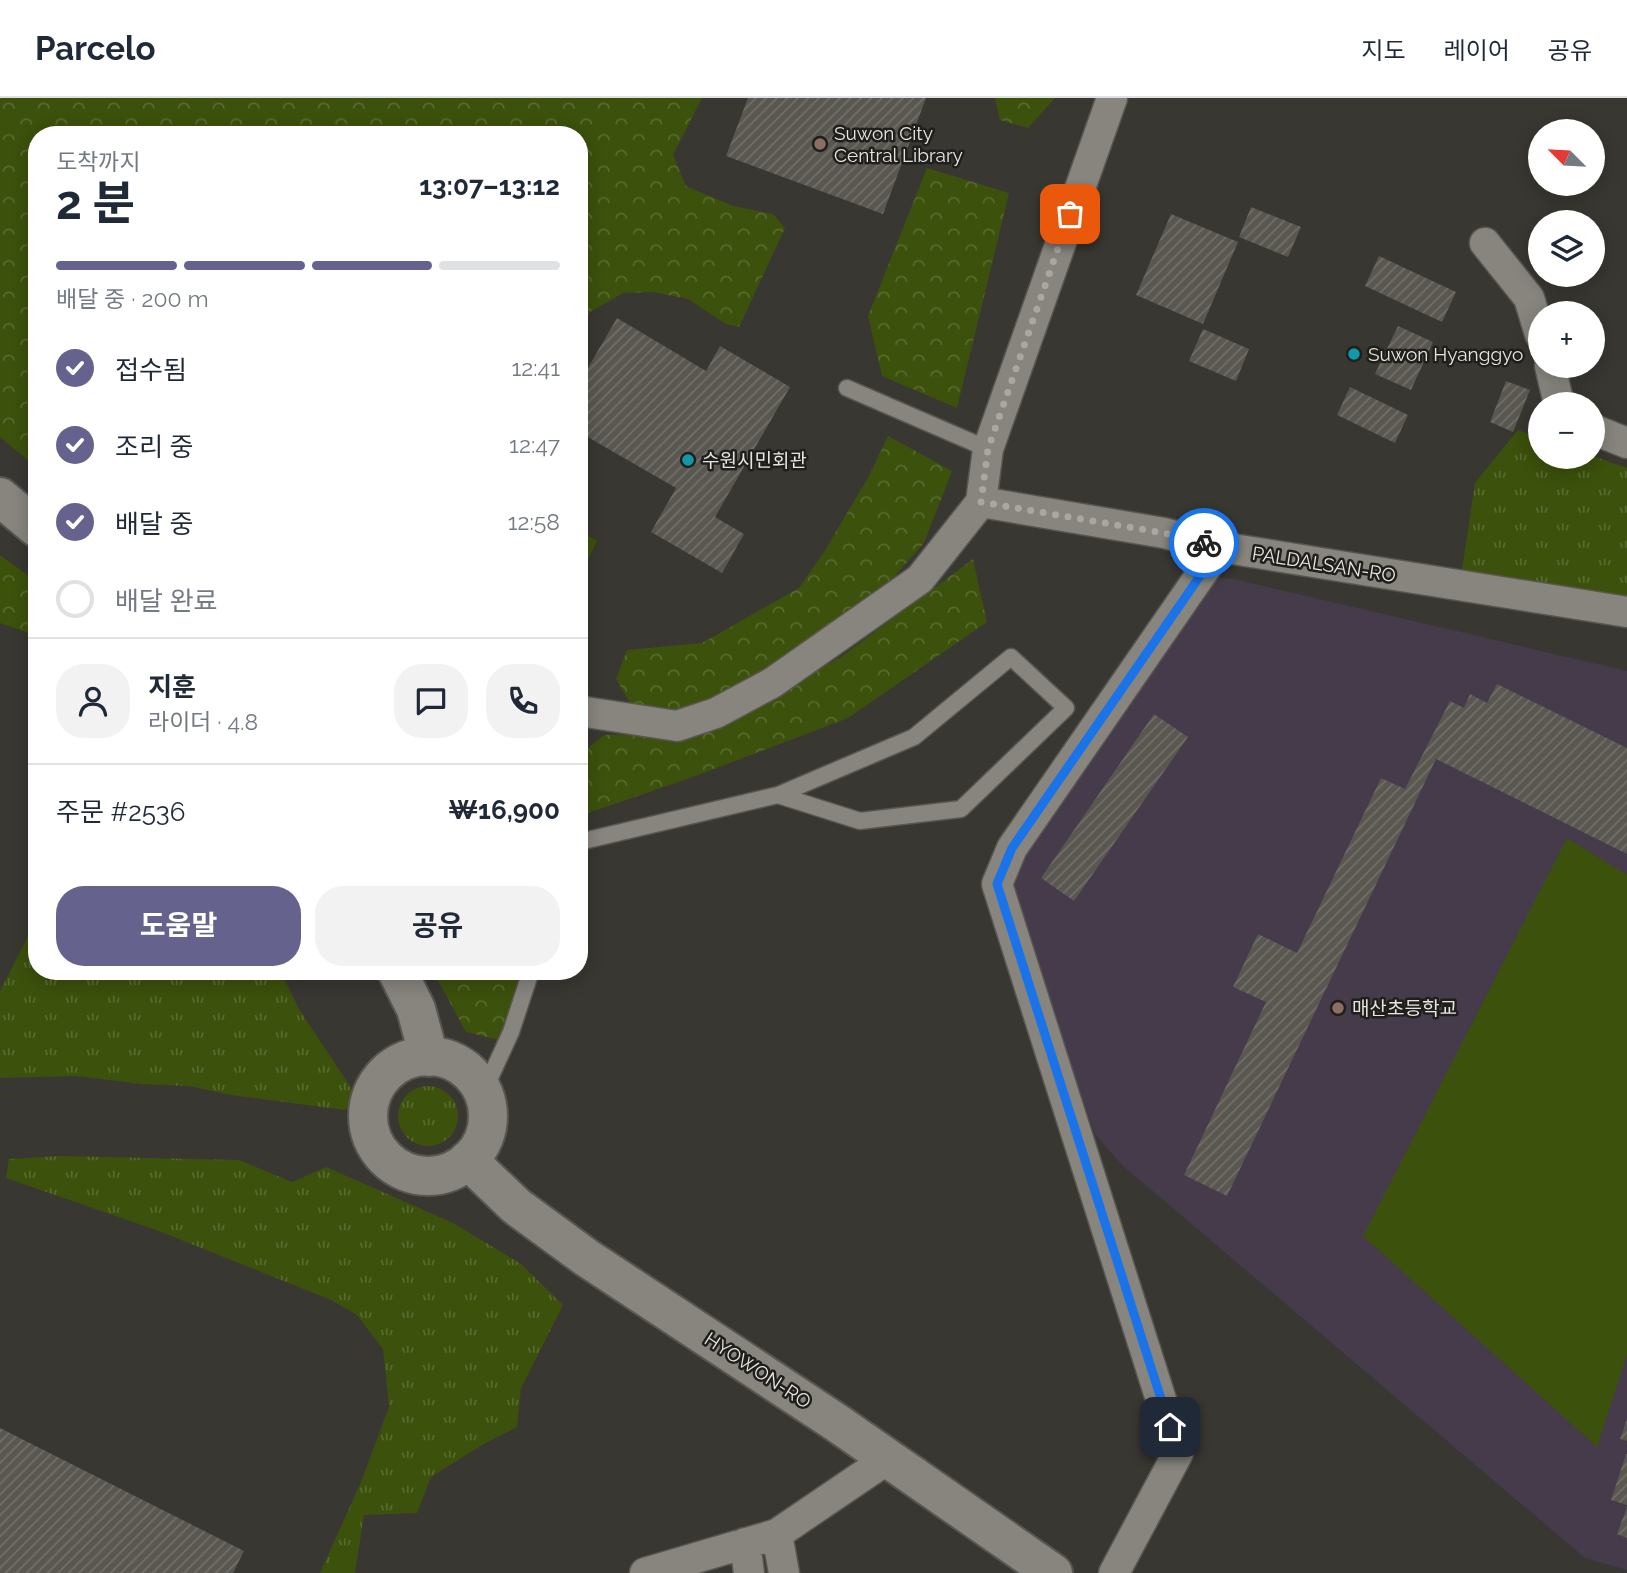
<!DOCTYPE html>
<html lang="ko">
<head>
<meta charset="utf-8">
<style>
	body { margin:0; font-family:Raleway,"Noto Sans KR",sans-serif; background:#f2f2f3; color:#1f2937; height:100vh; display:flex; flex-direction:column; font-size:26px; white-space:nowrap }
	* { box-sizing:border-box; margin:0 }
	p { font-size:23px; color:#747a83 }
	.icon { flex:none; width:38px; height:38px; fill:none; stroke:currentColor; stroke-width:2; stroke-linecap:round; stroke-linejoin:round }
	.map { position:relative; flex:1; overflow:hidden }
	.panel { position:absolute; left:28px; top:28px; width:560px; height:854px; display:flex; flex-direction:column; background:#fff; border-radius:28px; box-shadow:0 4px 18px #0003 }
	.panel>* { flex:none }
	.needle { width:46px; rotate:294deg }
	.fabs { position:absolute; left:1528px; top:21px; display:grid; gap:14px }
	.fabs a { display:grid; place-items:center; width:77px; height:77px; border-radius:50%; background:#fff; box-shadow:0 4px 18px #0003; font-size:35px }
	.pin { position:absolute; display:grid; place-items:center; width:60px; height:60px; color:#fff; margin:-30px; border-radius:14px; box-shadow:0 4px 10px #0006 }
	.courier { position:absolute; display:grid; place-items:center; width:70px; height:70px; margin:-35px; border:5px solid #1a73e8; border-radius:50%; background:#fff; color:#222; box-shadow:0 2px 9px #0007 }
	.overview em { font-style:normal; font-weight:700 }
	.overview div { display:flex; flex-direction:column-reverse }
	.overview { display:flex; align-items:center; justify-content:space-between; height:119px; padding:0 28px }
	h1 { font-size:46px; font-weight:700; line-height:52px }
	.bar { display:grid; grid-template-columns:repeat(4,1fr); gap:10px 7px; align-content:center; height:84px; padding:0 28px }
	.bar i { height:9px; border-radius:5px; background:#e0e1e3 }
	.bar .on { background:#65638d }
	.bar p { grid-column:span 4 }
	.line { display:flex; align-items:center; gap:18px; padding:0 28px; border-top:2px solid #e0e1e3 }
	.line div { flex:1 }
	.round { display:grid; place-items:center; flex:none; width:74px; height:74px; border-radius:28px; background:#f2f2f3 }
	ol { padding:0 28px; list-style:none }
	li { display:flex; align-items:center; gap:21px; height:77px }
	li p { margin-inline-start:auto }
	li .icon { padding:7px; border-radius:50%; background:#65638d; color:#fff; stroke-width:4 }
	li:last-child { color:#747a83 }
	li i { width:38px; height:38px; border:4px solid #e0e1e3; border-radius:50% }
	.action { display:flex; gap:14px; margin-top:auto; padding:14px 28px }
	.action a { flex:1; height:80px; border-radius:28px; background:#65638d; color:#fff; font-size:28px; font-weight:700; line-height:80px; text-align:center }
	.action a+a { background:#f2f2f3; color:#1f2937 }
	header { display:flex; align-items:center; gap:42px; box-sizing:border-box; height:98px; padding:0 35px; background:#fff; border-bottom:2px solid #e0e1e3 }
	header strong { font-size:33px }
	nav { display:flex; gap:38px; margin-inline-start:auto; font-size:24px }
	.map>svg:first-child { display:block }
	.education { fill:#453b4a }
	.grass { fill:url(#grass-tufts) }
	.forest { fill:url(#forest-crowns) }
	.pitch { fill:#3c510c }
	.building { fill:url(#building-hatch) }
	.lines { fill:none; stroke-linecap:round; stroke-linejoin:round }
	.lane-casing { stroke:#585651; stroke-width:19 }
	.street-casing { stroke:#585651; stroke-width:33 }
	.secondary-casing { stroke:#585651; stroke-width:42 }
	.lane { stroke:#87857e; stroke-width:16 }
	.street { stroke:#87857e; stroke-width:30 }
	.secondary { stroke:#87857e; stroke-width:38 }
	.done { stroke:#a9a7a3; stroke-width:7; stroke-dasharray:0 12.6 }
	.route { stroke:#1a73e8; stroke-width:9 }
	.education-dot { fill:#8d6e63; stroke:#201f1c; stroke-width:2.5 }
	.culture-dot { fill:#0f9aa8; stroke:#201f1c; stroke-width:2.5 }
	.labels { text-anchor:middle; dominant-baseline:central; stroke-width:5; stroke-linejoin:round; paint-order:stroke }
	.poi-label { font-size:19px; fill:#e5e4e0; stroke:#201f1c; text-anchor:start }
	.street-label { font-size:19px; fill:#e5e4e0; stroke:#201f1c }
</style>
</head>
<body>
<header>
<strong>Parcelo</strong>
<nav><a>지도</a><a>레이어</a><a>공유</a></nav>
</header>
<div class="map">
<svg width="1627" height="1475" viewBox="0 0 1627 1475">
	<defs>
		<pattern id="grass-tufts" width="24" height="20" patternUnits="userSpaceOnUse" patternTransform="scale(1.75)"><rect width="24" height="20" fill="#3c510c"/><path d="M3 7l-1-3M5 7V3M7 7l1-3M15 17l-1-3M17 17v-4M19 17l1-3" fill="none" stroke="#586a2f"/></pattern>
		<pattern id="forest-crowns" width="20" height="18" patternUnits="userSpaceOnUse" patternTransform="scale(1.75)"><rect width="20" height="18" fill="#3c510c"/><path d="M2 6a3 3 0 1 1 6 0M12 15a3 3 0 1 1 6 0" fill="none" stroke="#586a2f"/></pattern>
		<pattern id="building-hatch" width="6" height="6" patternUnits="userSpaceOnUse" patternTransform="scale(1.75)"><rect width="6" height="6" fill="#595750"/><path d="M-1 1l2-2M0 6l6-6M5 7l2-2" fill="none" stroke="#716f69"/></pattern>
	</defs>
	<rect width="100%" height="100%" fill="#393731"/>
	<path class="education" d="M1211,479L1234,481L1627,573V1472L1585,1460L1122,1067L1095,1036L1005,784Z"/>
	<path class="grass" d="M1518,332L1540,340V359L1593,358L1627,370V501L1461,478L1475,385Z
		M37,821V873H280L300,913L348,985L356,1002L345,1012L231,997L189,988L141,986L76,978L0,980V893Z
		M398 1018a30 30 0 1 1 60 0a30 30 0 1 1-60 0Z
		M60,1058L239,1062L292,1084L326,1069L453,1125L521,1166L563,1207L521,1290L517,1329L482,1347L431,1379L417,1415L364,1417L355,1475H320L361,1384L389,1309L383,1251L357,1217L331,1202L159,1133L6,1080L9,1061Z"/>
	<path class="forest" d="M0,0H702L673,57L686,88L733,108L773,116L785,130L739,229L726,226L688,201L653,194L623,195L590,214L579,234V37H37V370L0,339Z
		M995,0H1055L1028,30L1000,22Z
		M927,70L1009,95L957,310L882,278L868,218Z
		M888,338L952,373L924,445L876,499L755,582L675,621L636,615L616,581L627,552L702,545L799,490L824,454L869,378Z
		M579,432L597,443L579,479Z
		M0,457L37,484V538L0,525Z
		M973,461L987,524L848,620L690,680L579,718V657L604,637L704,634L841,559Z
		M433,873H522L499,942L466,934Z"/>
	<path class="pitch" d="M1567,740L1627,777V1256L1597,1349L1363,1138Z"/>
	<path class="building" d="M748,0H926L883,116L726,58Z
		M1251,109L1301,129L1288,159L1239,139Z
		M1171,116L1238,144L1203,226L1136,197Z
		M1379,158L1456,194L1442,224L1365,188Z
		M617,220L706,273L720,248L790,289L715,419L744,436L722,475L651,434L676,390L579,334V285Z
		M1398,228L1433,244L1411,292L1375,276Z
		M1203,231L1249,251L1236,283L1189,263Z
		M1506,283L1530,292L1513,334L1490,324Z
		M1350,289L1408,317L1395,345L1337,317Z
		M1497,586L1627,650V756L1436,661L1227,1098L1184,1077L1266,904L1233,889L1258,836L1297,855L1381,680L1405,691L1450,603L1464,610L1470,596L1487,605Z
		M1154,616L1188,639L1074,803L1041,780Z
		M1627,1321V1343L1620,1341Z
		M0,1330L244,1453L233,1475H0Z
		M1626,1356H1627V1407L1611,1402Z
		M1627,1409V1440L1617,1436Z"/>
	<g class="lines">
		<defs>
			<path id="lane" d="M847,290L988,351
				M579,744L778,697L914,639L1011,559L1066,610L961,711L860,723L778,697
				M483,995L511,934L531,873"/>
			<path id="street" d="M1485,145L1529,200L1540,236
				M1550,268L1559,306
				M1592,331L1627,345
				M981,404L1164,435L1220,449L1627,514
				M579,613L677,628L716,615L772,585L920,481L981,404L988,351L1112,0
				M777,1436L784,1475
				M745,1445L749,1475
				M645,1475L777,1436L889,1360
				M1114,1475L1178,1355L997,786L1012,750L1220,449"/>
			<path id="secondary" d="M0,399L37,430
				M397,873L416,911L429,959
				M368 1018a60 60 0 1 1 120 0a60 60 0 1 1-120 0Z
				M468,1062L516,1108L587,1160L837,1325L1053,1475"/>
		</defs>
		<use href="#lane" class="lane-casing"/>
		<use href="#street" class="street-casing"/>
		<use href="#secondary" class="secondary-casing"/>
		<use href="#lane" class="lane"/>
		<use href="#street" class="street"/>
		<use href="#secondary" class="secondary"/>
	</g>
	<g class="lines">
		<path class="done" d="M1070,116L988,351L981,404L1164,435L1204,445"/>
		<path class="route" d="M1170,1329L997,786L1012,750L1220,449L1204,445"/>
	</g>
	<g class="education-dot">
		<circle cx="820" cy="46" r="7"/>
		<circle cx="1338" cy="910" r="7"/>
	</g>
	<g class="culture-dot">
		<circle cx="1354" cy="256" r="7"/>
		<circle cx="688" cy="362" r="7"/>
	</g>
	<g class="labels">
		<g class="poi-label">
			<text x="834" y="35">Suwon City<tspan x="834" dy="22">Central Library</tspan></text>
			<text x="1368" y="256">Suwon Hyanggyo</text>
			<text x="702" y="362">수원시민회관</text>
			<text x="1352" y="910">매산초등학교</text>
		</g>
		<g class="street-label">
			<text transform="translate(1324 466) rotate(9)">PALDALSAN-RO</text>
			<text transform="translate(758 1272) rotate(33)">HYOWON-RO</text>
		</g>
	</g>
</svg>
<div class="fabs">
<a><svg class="needle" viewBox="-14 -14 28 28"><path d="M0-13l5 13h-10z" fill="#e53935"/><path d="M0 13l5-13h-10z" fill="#747a83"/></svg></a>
<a><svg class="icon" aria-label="layers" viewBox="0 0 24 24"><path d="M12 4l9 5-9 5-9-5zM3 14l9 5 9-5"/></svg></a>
<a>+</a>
<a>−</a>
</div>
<div class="pin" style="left:1070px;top:116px;background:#ea580c"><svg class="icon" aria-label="bag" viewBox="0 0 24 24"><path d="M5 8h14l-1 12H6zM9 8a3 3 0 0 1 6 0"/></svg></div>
<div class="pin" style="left:1170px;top:1329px;background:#1f2937"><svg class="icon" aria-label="home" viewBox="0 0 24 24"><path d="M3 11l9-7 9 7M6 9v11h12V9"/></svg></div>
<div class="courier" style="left:1204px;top:445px"><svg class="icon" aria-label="bike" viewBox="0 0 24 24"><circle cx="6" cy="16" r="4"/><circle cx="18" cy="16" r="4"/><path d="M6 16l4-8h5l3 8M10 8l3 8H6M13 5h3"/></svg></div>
<section class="panel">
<div class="overview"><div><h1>2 분</h1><p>도착까지</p></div><em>13:07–13:12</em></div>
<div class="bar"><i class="on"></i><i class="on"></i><i class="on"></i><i></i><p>배달 중 · 200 m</p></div>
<ol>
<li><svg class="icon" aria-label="check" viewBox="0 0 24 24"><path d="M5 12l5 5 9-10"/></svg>접수됨<p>12:41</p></li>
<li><svg class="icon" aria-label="check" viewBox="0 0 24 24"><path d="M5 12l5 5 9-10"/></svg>조리 중<p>12:47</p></li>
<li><svg class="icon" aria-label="check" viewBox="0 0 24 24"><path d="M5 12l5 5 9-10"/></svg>배달 중<p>12:58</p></li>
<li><i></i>배달 완료</li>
</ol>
<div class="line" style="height:126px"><a class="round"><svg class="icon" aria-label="person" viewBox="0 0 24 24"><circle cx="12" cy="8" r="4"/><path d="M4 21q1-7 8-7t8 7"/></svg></a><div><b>지훈</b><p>라이더 · 4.8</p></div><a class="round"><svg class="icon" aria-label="chat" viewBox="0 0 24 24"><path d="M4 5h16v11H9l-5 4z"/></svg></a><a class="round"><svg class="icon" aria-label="phone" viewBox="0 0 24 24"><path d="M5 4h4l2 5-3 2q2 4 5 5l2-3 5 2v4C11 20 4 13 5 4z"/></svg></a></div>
<div class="line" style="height:91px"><div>주문 #2536</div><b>₩16,900</b></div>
<div class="action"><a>도움말</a><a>공유</a></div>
</section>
</div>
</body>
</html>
